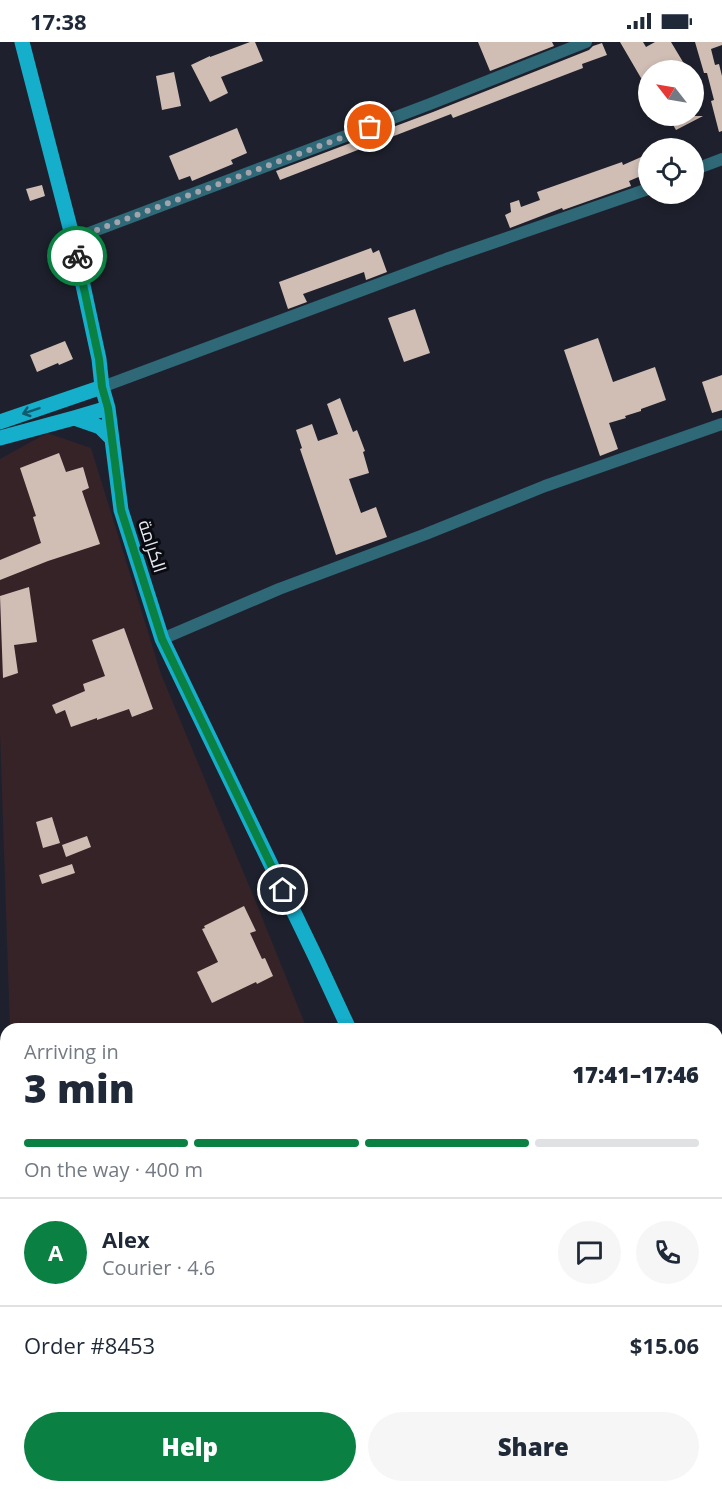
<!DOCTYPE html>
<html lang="en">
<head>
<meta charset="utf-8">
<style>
	body { margin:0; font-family:"Open Sans",Cairo,sans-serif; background:#f6f6f7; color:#1f2937; height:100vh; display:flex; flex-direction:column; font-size:22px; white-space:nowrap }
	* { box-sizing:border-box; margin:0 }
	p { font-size:20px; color:#747a83 }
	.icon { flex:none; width:33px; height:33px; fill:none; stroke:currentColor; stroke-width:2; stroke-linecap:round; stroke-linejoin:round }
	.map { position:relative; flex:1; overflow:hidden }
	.drawer { position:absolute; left:0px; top:981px; width:723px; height:470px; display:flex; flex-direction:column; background:#fff; border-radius:18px 18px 0 0; box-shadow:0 3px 9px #0003 }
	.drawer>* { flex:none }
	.needle { width:39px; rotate:301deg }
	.buttons { position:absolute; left:638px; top:18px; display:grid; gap:12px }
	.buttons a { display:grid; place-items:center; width:66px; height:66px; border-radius:50%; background:#fff; box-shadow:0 3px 9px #0003; font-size:30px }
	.pin { position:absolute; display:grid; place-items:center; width:51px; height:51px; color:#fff; margin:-26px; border:3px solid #fff; border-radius:50%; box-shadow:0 2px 6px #0007 }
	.courier { position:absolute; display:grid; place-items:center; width:60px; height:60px; margin:-30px; border:4px solid #0b8043; border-radius:50%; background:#fff; color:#222; box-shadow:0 2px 8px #0007 }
	.overview em { font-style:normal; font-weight:800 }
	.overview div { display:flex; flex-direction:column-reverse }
	.overview { display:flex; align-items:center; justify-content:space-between; height:102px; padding:0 24px }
	h1 { font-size:39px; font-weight:800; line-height:45px }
	.bar { display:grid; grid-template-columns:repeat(4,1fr); gap:9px 6px; align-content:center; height:72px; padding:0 24px }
	.bar i { height:8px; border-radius:4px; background:#e0e1e3 }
	.bar .selected { background:#0b8043 }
	.bar p { grid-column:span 4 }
	.line { display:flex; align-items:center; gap:15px; padding:0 24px; border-top:2px solid #e0e1e3 }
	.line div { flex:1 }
	.round { display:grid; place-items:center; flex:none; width:63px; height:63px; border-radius:32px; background:#f6f6f7 }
	.button { display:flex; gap:12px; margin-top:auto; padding:12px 24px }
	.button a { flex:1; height:69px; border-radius:36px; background:#0b8043; color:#fff; font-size:24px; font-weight:800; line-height:69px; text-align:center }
	.button a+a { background:#f6f6f7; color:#1f2937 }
	.status { display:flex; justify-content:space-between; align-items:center; height:42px; padding:0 30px; background:#fff; direction:ltr }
	.status svg { height:16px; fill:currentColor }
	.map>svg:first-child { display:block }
	.industrial { fill:#362328 }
	.building { fill:#d0beb5 }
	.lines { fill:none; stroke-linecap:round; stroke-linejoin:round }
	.path { stroke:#7c7f89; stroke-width:2; stroke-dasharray:1.5 4.5; stroke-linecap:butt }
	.minor { stroke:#2f6876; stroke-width:12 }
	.major { stroke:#15aecb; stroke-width:15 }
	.oneway { stroke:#105c6e }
	.done { stroke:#a1a3ad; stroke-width:6; stroke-dasharray:0 10.8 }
	.route { stroke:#0b8043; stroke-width:8 }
	.labels { text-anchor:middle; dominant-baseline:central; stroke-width:6; stroke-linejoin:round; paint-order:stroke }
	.street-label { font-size:18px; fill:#e7e9f2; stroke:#0a0b10 }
</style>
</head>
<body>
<div class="status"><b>17:38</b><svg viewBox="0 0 49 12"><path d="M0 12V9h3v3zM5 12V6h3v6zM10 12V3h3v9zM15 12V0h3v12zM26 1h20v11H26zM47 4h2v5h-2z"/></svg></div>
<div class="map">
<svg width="722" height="1450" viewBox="0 0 722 1450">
	<rect width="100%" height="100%" fill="#1e212d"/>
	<path class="industrial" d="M47,391L91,406L161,632L255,858L307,987H10L0,690V417Z
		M6,1168V1444L162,1445L155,1450H0V1231L4,1210Z
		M722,1196V1274L717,1276V1199Z"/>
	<path class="building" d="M250,0H255L263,19L221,35L228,51L210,60L191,23L210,14V15Z
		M478,0H552L554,4L490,29Z
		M620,0H643L646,5L655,0H671L686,25L681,28H648V48Z
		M695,0H722V3L711,7L715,23L719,22L722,34V89L719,90L711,59L714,58L707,31H704Z
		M602,1L607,13L582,22L583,26L453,76L451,72L280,138L276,129L433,70L589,8L593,4Z
		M174,30L181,64L162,68L156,34Z
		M668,74H703L676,88Z
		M237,86L247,111L231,118L233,122L192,139L190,134L179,138L169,114Z
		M648,112V131L629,139L631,144L563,168L562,166L510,186L505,173L511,170L510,161L519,158L521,165L540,158L537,150L622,120L623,123Z
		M42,143L45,154L30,159L26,147Z
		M371,206L373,211L379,208L387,230L366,238L364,230L303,252L307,260L288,267L279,240Z
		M415,267L430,311L404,320L388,276Z
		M598,296L613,340L655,325L666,358L641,367V369L625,374L626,376L609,381L618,407L600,414L564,308Z
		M65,299L73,317L59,323L58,321L37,330L30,313Z
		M722,333V368L712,371L702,340Z
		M340,356L353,390L357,388L365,409L363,410L369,431L349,437L361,471L376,465L387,495L336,513L300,407L302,406L296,388L312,382L318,399L338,392L327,362Z
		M59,411L66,430L83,425L89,446L82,449L100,502L48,519L0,538V518L41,501L33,475L36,474L20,426Z
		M29,545L37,600L14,603L18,631L3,636L0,554Z
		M124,586L153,667L132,675L129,667L97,678V676L71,685L65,668L56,672L52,663L85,649L83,642L105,634L92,598Z
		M52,775L60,801L43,806L36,780Z
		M87,794L91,805L66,815L62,803Z
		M72,822L75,831L42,842L39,833Z
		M244,864L256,889L250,891L262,917L265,916L273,934L257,942L256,940L212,961L197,930L218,920L202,887L205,886L204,884Z"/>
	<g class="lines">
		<path class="path" d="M717,1078L722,1076
			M316,1444L318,1450"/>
		<path class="minor" d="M693,128L722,117
			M73,197L430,62L586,0
			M102,345L446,217L648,147
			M162,597L279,547L426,492L545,444L722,382
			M717,1281L722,1278
			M168,1450L174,1444"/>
		<path class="major" d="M22,0L73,197L99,317L102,345L108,366L121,468L162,597L316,916L349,987
			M74,376L100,385L112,397
			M0,380L102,345
			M0,396L74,376L108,366
			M546,1444L549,1450"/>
	</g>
	<defs><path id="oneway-shaft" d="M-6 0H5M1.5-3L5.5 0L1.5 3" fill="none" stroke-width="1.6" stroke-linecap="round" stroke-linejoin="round" transform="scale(1.5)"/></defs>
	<use class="oneway" href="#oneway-shaft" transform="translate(31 369) rotate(161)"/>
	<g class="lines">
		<path class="done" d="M77,214L73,197L370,85"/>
		<path class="route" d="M77,214L99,317L102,345L108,366L121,468L162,597L283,848"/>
	</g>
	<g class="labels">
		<g class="street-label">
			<text transform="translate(153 504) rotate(72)">الكرامة</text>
		</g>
	</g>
</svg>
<div class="buttons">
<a><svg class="needle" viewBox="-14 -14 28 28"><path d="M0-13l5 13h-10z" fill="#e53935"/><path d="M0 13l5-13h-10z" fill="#747a83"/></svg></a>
<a><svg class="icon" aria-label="locate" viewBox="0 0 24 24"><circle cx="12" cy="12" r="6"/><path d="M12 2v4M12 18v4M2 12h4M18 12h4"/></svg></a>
</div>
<div class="pin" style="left:370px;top:85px;background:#ea580c"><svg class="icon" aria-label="bag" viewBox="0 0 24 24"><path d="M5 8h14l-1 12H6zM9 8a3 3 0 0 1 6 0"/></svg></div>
<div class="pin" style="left:283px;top:848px;background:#1f2937"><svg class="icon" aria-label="home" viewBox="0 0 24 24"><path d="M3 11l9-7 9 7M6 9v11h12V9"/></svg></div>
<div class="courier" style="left:77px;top:214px"><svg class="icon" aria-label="bike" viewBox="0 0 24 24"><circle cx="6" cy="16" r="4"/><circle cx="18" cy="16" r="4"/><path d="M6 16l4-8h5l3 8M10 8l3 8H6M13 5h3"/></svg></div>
<section class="drawer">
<div class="overview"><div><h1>3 min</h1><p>Arriving in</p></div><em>17:41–17:46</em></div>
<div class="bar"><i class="selected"></i><i class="selected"></i><i class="selected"></i><i></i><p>On the way · 400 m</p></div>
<div class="line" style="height:108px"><b class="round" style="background:#0b8043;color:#fff">A</b><div><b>Alex</b><p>Courier · 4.6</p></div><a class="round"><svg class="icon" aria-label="chat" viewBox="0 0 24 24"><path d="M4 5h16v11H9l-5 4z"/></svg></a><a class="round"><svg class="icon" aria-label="phone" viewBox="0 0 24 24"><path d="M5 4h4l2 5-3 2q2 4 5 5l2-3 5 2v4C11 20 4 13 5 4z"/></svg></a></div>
<div class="line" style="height:78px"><div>Order #8453</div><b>$15.06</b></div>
<div class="button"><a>Help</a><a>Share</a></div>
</section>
</div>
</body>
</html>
